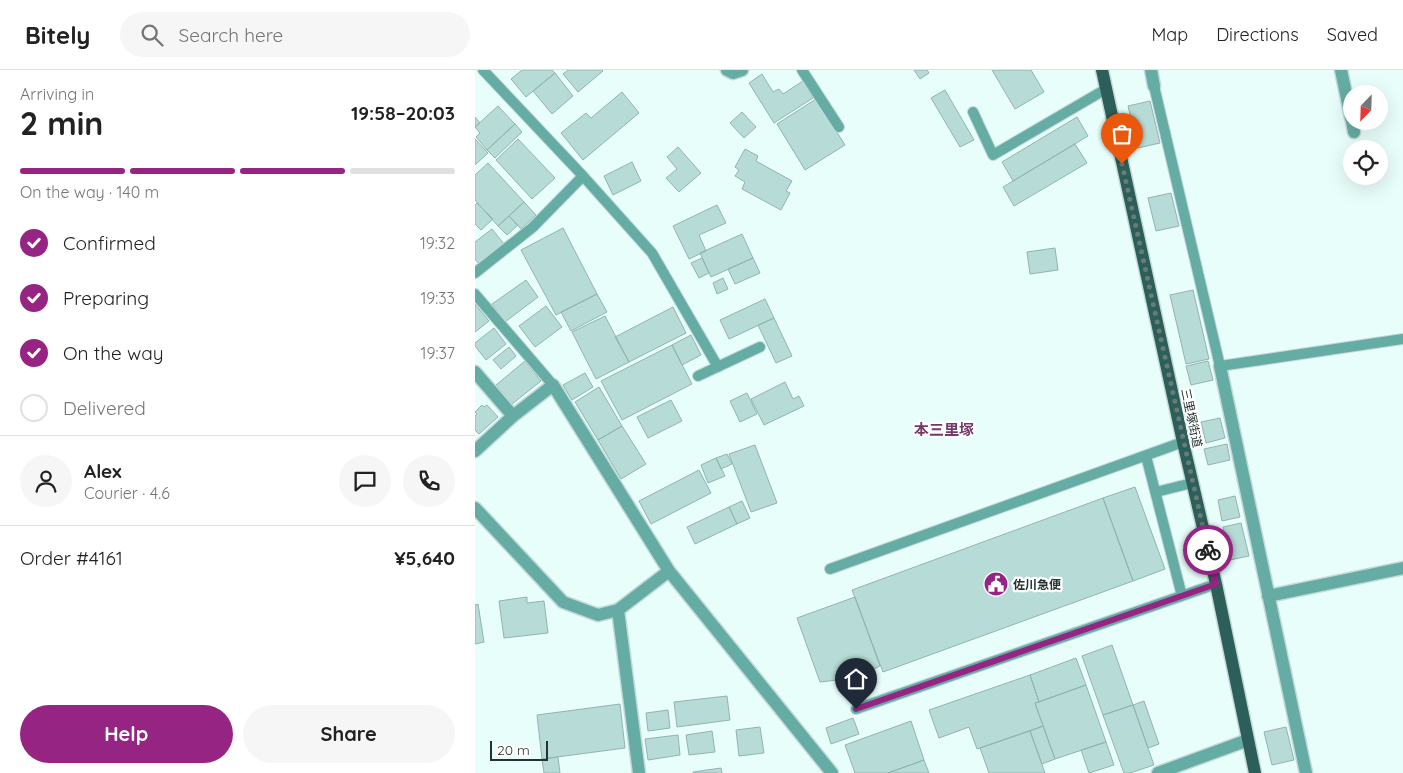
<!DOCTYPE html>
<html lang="en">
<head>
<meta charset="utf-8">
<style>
	body { margin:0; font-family:Quicksand,"Noto Sans JP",sans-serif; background:#f6f6f6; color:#222; height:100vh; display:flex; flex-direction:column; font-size:19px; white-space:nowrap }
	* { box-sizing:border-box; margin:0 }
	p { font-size:16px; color:#767676 }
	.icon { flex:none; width:28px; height:28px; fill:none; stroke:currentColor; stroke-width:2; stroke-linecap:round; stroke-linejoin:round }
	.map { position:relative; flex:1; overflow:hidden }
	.sheet { display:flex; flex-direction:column; background:#fff; width:475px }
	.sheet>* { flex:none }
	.needle { width:32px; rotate:203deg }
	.controls { position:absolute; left:868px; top:15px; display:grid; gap:10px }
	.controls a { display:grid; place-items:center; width:45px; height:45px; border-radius:50%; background:#fff; box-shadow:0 5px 20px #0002; font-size:25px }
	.scale { position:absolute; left:15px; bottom:12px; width:58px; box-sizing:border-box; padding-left:5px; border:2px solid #243331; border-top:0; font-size:14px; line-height:18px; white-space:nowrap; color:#243331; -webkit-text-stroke:4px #fff; paint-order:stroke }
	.pin { position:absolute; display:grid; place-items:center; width:42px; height:42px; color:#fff; margin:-51px -21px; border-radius:50% 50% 50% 0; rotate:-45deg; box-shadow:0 0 5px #0007 }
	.pin .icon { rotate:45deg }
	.courier { position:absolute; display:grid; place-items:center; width:50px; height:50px; margin:-25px; border:4px solid #952483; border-radius:50%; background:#fff; color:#222; box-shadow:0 1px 6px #0007 }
	.summary em { font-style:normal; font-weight:700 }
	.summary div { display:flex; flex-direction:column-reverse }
	.summary { display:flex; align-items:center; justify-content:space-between; height:85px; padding:0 20px }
	h1 { font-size:32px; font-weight:700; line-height:38px }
	.bar { display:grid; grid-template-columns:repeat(4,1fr); gap:8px 5px; align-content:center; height:60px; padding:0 20px }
	.bar i { height:6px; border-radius:4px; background:#e0e0e0 }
	.bar .current { background:#952483 }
	.bar p { grid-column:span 4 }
	.line { display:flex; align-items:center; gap:12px; padding:0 20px; border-top:1px solid #e0e0e0 }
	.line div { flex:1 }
	.round { display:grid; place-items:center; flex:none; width:52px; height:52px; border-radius:26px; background:#f6f6f6 }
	ol { padding:0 20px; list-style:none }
	li { display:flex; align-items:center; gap:15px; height:55px }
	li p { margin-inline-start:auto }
	li .icon { padding:5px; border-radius:50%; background:#952483; color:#fff; stroke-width:4 }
	li:last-child { color:#767676 }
	li i { width:28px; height:28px; border:2px solid #e0e0e0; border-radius:50% }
	.cta { display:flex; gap:10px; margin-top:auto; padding:10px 20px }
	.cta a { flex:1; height:58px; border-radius:30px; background:#952483; color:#fff; font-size:20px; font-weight:700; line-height:58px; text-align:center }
	.cta a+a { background:#f6f6f6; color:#222 }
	header { display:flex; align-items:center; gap:30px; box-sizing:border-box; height:70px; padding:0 25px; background:#fff; border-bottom:1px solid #e0e0e0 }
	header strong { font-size:24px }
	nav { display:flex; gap:28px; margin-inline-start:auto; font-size:18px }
	.search { width:350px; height:45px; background:#f6f6f6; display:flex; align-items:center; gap:12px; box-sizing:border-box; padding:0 18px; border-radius:28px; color:#767676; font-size:19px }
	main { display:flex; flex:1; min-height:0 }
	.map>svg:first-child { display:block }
	.building { fill:#b7dcd7; stroke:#91b4af }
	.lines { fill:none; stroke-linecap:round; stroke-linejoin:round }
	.lane-casing { stroke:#c5d9d7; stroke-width:12 }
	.street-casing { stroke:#c5d9d7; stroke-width:15 }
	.primary-casing { stroke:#c5d9d7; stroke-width:15 }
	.lane { stroke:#65ada4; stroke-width:10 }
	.street { stroke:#65ada4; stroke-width:12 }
	.primary { stroke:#2c5f59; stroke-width:12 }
	.done { stroke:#697a78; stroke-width:5; stroke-dasharray:0 9 }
	.route { stroke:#952483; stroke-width:6 }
	.labels { text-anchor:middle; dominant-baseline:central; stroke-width:4.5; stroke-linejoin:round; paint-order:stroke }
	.street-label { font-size:12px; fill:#243331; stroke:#fff }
	.poi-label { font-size:12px; font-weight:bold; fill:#243331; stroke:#fff; text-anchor:start }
	.quarter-label { font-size:15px; font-weight:bold; fill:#733a67; stroke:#fff }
</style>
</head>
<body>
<header>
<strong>Bitely</strong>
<div class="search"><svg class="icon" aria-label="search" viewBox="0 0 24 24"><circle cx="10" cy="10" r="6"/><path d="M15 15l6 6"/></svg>Search here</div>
<nav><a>Map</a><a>Directions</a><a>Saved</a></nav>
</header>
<main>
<section class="sheet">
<div class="summary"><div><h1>2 min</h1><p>Arriving in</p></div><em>19:58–20:03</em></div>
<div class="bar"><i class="current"></i><i class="current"></i><i class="current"></i><i></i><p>On the way · 140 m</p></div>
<ol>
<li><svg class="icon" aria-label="check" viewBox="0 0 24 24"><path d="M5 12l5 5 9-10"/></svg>Confirmed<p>19:32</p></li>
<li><svg class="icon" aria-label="check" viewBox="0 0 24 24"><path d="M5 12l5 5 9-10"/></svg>Preparing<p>19:33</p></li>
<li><svg class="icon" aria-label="check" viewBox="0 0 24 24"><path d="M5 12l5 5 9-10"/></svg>On the way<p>19:37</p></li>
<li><i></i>Delivered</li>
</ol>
<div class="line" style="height:90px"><a class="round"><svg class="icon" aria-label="person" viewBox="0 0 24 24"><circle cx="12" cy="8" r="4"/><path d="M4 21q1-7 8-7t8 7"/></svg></a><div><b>Alex</b><p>Courier · 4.6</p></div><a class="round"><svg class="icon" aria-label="chat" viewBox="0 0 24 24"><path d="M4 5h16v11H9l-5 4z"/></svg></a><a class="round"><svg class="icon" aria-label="phone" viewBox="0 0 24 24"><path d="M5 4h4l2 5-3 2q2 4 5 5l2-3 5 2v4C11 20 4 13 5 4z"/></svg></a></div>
<div class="line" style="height:65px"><div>Order #4161</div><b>¥5,640</b></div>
<div class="cta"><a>Help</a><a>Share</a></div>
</section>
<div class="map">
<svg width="928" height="703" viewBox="0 0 928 703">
	<rect width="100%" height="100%" fill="#e8fefb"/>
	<path class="building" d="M47,0H77L80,3L51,27L36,9Z
		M93,0H127L128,1L103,22L88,4Z
		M439,0H452L454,3L445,9Z
		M517,0H556L569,22L540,39Z
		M80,3L98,26L77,44L58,21Z
		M287,4L298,22L304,19L308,24L328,11L338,28L299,53L274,13Z
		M470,20L499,70L485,77L456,28Z
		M147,22L164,43L108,90L86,63L111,43L116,48Z
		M341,29L370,75L330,100L302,54Z
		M675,31L685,73L663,78L653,36Z
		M23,36L40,54L12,80L1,67L5,63L0,57Z
		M267,42L281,57L269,68L255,53Z
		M0,47L5,53L0,57Z
		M602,47L613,66L538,111L527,92Z
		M40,54L47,62L20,88L12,80Z
		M0,69L13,83L0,95Z
		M43,69L80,108L57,129L21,90Z
		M600,74L612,93L539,136L528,117Z
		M203,77L226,103L204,122L191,108L202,99L192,87Z
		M270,79L283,86L281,91L317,111L311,121L315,123L306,140L267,119L270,112L260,106L264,100L260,97Z
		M157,92L166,111L138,125L129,106Z
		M13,93L49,132L23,156L0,130V105Z
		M696,123L704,156L681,161L673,128Z
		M49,132L61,145L46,159L34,146Z
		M2,133L18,149L6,160L0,154V135Z
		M242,135L251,153L224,165L231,181L214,189L198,156Z
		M34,146L43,155L32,165L23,156Z
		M88,158L122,224L81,245L46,180Z
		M17,159L29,174L4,194L0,189V172Z
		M267,164L278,188L236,207L225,183Z
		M580,178L583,200L555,204L552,182Z
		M227,188L234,203L224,208L216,193Z
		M278,188L285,203L260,214L253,199Z
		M248,208L253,219L242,224L238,213Z
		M51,210L63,227L30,252L17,234Z
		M718,220L734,289L711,294L695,225Z
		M122,224L132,242L96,261L86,242Z
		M290,229L299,248L254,269L245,250Z
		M0,234L14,251L0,262Z
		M71,236L87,257L60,277L44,256Z
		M198,237L211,263L154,292L140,267Z
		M130,246L154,292L121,309L97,262Z
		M299,248L317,286L301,293L283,255Z
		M19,258L31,274L11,290L0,276V273Z
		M216,265L226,285L207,295L197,275Z
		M197,275L217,314L147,350L126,311Z
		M34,277L41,286L26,299L18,290Z
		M50,291L66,311L37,334L21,315Z
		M733,291L738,310L716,315L711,296Z
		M110,303L118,317L97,330L88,315Z
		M310,312L318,329L324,326L329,336L289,355L276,329Z
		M124,317L147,356L123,370L100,332Z
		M272,323L282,344L265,352L255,331Z
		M196,330L207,351L173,368L162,347Z
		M7,335L9,337L12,335L23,347L4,364L0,360V346L2,344L0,342Z
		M745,348L750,368L731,373L726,352Z
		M147,356L171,394L146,409L123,370Z
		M752,374L755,390L733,395L729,379Z
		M280,375L302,433L276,442L254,384Z
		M252,384L257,394L246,399L241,388Z
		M241,388L250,406L233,413L226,395Z
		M224,400L236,423L176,454L164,431Z
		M660,417L690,499L658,511L628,428Z
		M760,426L765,447L747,451L743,430Z
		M628,428L658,511L408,602L377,520Z
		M267,431L275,448L262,454L254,437Z
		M254,437L262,454L220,474L212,457Z
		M766,453L774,486L755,490L748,457Z
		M52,527V533L69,531L73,563L29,568L24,531Z
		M380,527L405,596L379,608L345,612L322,548Z
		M3,534L9,572L0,574V535Z
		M637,575L658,635L628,645L607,586Z
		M601,588L611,615L564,632L555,605Z
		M555,605L564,632L560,633L568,656L502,679L494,657L464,668L454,640Z
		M611,615L631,672L580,689L560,633Z
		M252,626L255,650L202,657L199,632Z
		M669,631L684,674L673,678L658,635Z
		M145,634L150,678L67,689L62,645Z
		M658,635L679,695L655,703H649L628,645Z
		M193,640L195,658L173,661L171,643Z
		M378,648L384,664L356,674L351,658Z
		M436,651L449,690L413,703H380L370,675Z
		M568,656L580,689L567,694L555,661Z
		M285,657L289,683L264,686L261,660Z
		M811,657L819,690L797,695L789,662Z
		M237,661L240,682L214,685L211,665Z
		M555,661L570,703H514L505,678Z
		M203,665L205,685L173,690L170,669Z
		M631,672L639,695L614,703L606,680Z
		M83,687L85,703H69L67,689Z
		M449,690L454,703H413Z
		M246,698L247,703H218V702Z"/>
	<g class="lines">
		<defs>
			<path id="lane" d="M8,0L108,106L177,183L243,297
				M327,0L364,57
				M679,16L745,296L928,269
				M498,42L518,85L631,19
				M0,203L58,157L108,106
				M0,224L78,315
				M223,306L285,277
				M671,386L707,526
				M681,422L717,413
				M355,499L708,372
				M381,639L741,514"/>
			<path id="street" d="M252,0L258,3L267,0
				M676,0L679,16
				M866,0L876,48
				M877,51L879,62
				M745,296L831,703
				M0,302L38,346L78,315L194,501L357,703
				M0,381L38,346
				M0,438L88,532L123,545L143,540L194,501
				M793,526L928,498
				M143,540L164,703
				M683,703L773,670"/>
			<path id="primary" d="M627,0L708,372L741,514L780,703"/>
		</defs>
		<use href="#lane" class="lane-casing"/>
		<use href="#street" class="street-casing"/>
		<use href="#primary" class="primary-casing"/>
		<use href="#lane" class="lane"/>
		<use href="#street" class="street"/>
		<use href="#primary" class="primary"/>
	</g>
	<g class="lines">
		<path class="done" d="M647,94L733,480"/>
		<path class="route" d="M381,639L741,514L733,480"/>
	</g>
	<defs>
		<symbol id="civic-disc" viewBox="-11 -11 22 22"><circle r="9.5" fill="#952483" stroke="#fff"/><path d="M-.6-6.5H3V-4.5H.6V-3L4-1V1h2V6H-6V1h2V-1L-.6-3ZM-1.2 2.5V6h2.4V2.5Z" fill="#fff"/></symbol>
	</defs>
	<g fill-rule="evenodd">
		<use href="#civic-disc" x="507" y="500" width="28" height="28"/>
	</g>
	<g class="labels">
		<g class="street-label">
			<text transform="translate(717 348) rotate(78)">三里塚街道</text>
		</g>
		<g class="poi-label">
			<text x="538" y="514">佐川急便</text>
		</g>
		<g class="quarter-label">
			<text x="469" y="359">本三里塚</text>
		</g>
	</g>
</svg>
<div class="controls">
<a><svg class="needle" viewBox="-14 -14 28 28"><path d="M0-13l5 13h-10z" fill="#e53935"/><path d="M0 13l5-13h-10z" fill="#767676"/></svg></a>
<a><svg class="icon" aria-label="locate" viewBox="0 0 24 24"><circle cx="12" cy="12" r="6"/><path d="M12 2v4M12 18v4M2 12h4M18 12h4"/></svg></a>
</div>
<div class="scale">20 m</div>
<div class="pin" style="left:647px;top:94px;background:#ea580c"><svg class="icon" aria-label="bag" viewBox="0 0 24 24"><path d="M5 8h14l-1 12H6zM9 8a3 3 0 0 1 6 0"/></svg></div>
<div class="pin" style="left:381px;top:639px;background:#1f2937"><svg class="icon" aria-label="home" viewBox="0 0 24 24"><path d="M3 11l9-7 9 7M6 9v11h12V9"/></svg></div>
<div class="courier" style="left:733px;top:480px"><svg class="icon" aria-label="bike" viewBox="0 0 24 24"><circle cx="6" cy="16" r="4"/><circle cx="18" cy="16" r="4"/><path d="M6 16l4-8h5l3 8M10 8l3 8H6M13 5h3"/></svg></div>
</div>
</main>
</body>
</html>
